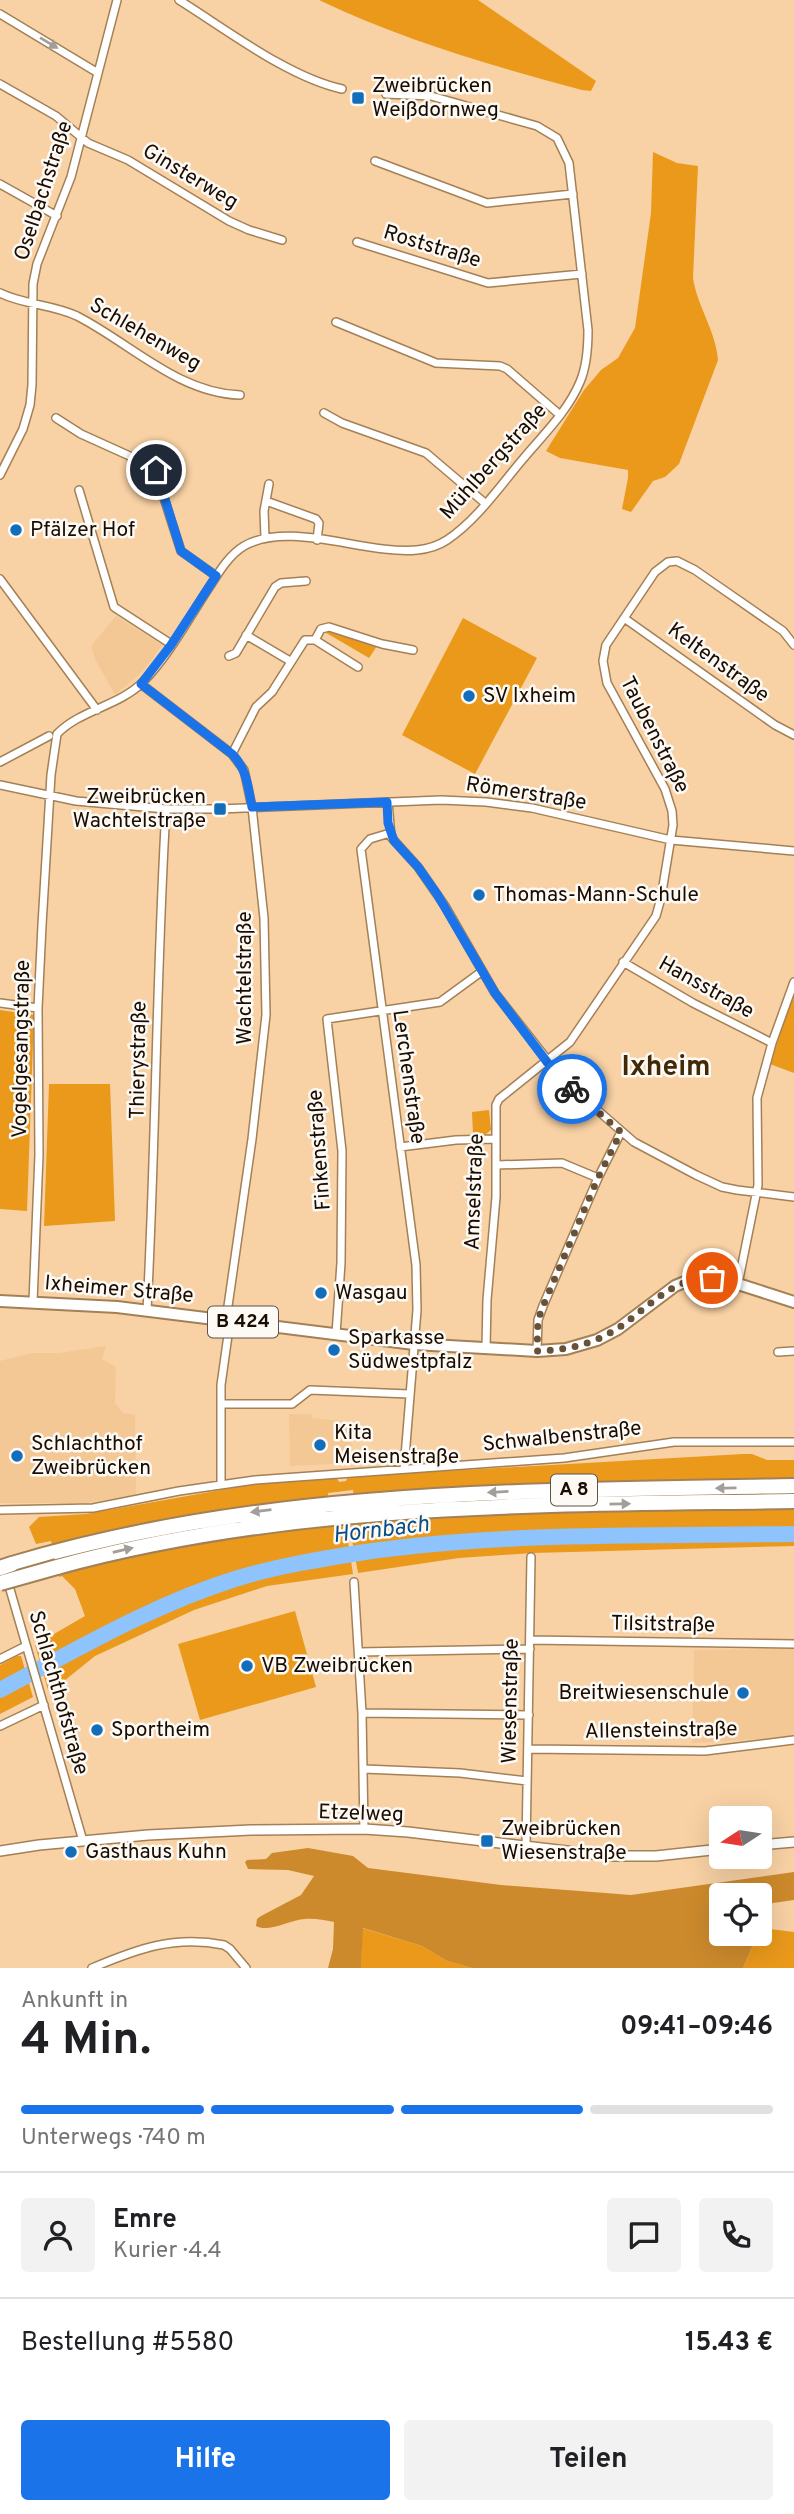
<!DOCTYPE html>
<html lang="de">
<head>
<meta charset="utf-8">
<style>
	body { margin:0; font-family:Overpass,sans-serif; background:#f2f2f2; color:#202124; height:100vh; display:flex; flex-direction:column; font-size:26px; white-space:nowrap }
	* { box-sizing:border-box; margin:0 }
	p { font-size:23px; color:#757577 }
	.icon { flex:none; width:38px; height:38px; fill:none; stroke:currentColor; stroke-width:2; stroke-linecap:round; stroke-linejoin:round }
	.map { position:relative; height:1968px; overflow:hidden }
	.panel { display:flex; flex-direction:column; background:#fff; flex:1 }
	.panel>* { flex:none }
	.needle { width:46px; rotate:258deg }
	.buttons { position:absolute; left:709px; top:1806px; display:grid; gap:14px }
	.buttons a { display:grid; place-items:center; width:63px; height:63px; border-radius:7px; background:#fff; box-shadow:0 7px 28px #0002; font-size:35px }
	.pin { position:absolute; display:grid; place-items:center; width:60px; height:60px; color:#fff; margin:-30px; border:4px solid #fff; border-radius:50%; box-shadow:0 2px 7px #0007 }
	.courier { position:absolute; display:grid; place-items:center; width:70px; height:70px; margin:-35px; border:5px solid #1a73e8; border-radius:50%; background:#fff; color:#222; box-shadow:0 2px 9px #0007 }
	.summary em { font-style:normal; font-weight:700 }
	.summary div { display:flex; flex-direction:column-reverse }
	.summary { display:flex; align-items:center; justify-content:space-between; height:119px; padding:0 21px }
	h1 { font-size:46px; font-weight:700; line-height:52px }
	.bar { display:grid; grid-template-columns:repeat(4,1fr); gap:10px 7px; align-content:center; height:84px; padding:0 21px }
	.bar i { height:9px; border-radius:5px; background:#e0e0e0 }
	.bar .selected { background:#1a73e8 }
	.bar p { grid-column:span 4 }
	.line { display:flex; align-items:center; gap:18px; padding:0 21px; border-top:2px solid #e0e0e0 }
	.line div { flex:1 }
	.round { display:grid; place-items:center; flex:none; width:74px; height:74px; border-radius:7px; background:#f2f2f2 }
	.button { display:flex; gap:14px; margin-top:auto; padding:14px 21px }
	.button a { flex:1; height:80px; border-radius:7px; background:#1a73e8; color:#fff; font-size:28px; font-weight:700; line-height:80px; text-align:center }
	.button a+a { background:#f2f2f2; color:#202124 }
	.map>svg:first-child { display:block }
	.built { fill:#f4c895 }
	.green { fill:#ea991b; fill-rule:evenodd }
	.forest { fill:#cd8a2c }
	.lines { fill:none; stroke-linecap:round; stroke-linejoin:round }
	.river { stroke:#8ec3fc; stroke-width:16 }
	.minor-casing { stroke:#a38056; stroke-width:10 }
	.tertiary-casing { stroke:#a38056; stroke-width:12 }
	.primary-casing { stroke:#a38056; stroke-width:14 }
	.motorway-casing { stroke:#a38056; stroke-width:18 }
	.minor { stroke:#fff; stroke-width:7 }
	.tertiary { stroke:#fff; stroke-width:9 }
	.primary { stroke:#fff; stroke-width:10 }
	.motorway { stroke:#fff; stroke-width:14 }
	.motorway-bridge-casing { stroke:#a38056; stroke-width:18; stroke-linecap:butt }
	.motorway-bridge { stroke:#fff; stroke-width:14 }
	.oneway { fill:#a39e99 }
	.done { stroke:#675139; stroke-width:7; stroke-dasharray:0 12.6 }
	.route { stroke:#1a73e8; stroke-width:9 }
	.poi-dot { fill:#126dba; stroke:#fdf9f4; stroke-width:2.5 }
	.labels { text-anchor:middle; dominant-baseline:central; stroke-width:5; stroke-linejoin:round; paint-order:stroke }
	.shield { fill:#fdf9f4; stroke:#5d5349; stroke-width:2 }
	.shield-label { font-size:19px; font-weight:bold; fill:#190c00 }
	.poi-label { font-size:21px; fill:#190c00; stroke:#fdf9f4; text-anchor:start }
	.street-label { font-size:21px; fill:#190c00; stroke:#fdf9f4 }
	.water-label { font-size:23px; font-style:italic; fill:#074e89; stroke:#fdf9f4 }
	.district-label { font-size:28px; font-weight:bold; fill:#412907; stroke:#fdf9f4 }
</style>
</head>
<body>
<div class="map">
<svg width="794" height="1968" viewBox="0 0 794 1968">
	<rect width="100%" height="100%" fill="#f8d1a4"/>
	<path class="built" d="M116,616L162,645L143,671L115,695L95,659L91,646Z
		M106,1346L102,1359L116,1367L115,1403L123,1413L135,1415L136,1496L83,1503H0V1361L32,1353H59Z
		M289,1414H312V1418L351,1422L352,1463L290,1466Z
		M794,1649V1737L692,1743L694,1650Z"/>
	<path class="green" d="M319,0H478L596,81L591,91L582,90C492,66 403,40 319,0Z
		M653,152L677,163L698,166L693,278C697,306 716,331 718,360L679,464L665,477L653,481L631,512L622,509L628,478V470L560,458L546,451L584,390L601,370L618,358L635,328L651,213Z
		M463,618L537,658L475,774L402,735Z
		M324,629L377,646L369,658L323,631Z
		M794,993V1073L770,1064Z
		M0,1010L34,1015L27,1211L0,1209Z
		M49,1084H110L115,1221L44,1226Z
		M489,1110L491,1130L486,1134H473L472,1112Z
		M743,1454H752L767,1460H794V1546L533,1553L459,1558L358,1573L352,1540L348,1541L353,1574L267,1586L194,1610L95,1656L64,1681L48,1690L35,1645L85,1616L75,1589L62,1576L59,1577L51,1541L36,1544L29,1527L39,1517L86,1514L249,1485L337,1478L339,1482L346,1481L348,1477L358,1476ZM353,1490L357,1525L331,1527L328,1493Z
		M295,1611L316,1687L200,1720L178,1644Z
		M17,1656H21L33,1697L0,1714V1665Z
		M362,1928L422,1946L447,1961L472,1968H361Z
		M761,1928L794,1932V1968H743Z"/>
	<path class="forest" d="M308,1848L353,1856L368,1868L501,1885L631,1895L794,1872V1900L773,1903L764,1907L760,1931V1895H721V1934H758L743,1968H472L447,1961L422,1946L363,1928L361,1968H328L333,1949L334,1922C324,1920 314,1918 305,1919C289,1920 269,1933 256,1926L257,1919L261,1916L301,1895L314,1876L288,1870L248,1869L245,1862L247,1860L266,1859L272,1853Z"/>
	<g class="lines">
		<path class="river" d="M0,1690C76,1650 152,1605 235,1579C277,1566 321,1559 365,1552C507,1532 651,1536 794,1534"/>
		<defs>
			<path id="minor" d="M179,0C227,30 288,77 342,89
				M0,14L98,73
				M0,84L56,116L88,143L128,160L229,221L249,230L282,240
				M375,161L487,203L573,194
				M0,184L57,216
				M357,242L488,283L582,274
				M0,293C24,305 52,304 77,316C130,343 178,393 240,395
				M336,322L436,363L500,366L507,369L560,415
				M324,413L342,423L426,453L486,504
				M56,418L81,434L154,467L181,551L216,576
				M0,475L23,429L30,405L32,385L33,284L37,264L71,177L117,0
				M79,490L114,607L171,644
				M266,501L316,519L319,523L317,540
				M265,537L264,511L269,484
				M0,579L97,710
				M624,618L775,725L794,735
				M246,635L290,661
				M315,640L321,629L329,627L382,644L413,650
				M229,656L236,653L275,587L281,583L306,581
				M141,684L232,754L244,770L252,807L264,918L266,1015L252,1139L226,1320
				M232,754L256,707L272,692L305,640H315L358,667
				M0,762L49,736
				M0,785L76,801L166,809H220L441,800L486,802L532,808L671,840L794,851
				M388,802L391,837L418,867L445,906L495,993L564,1081L634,1142L696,1175L722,1187L737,1190L794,1197
				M390,833L370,839L361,849L416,1265L417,1310L404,1469
				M623,962L693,1003L772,1043
				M0,1003L38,1008
				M400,1147L456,1140L495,1139
				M497,1165L562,1163L598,1178
				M738,1284L758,1185L757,1098L772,1043L794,982
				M33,1302L39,1155L38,1008L42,925L51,775L57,734C80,710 119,706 143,682C169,655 189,618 210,586C219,572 229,555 244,546C290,520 366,555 417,550C427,549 438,546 447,540C477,520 500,486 523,459C543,435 568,411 580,382C587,366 588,348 588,330L569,163L557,138L537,126L431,96L386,94
				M147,1310C156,1143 156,976 166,809
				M336,1334L341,1263L342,1151L327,1019L440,1002L481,972
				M486,1348L487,1300L496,1197V1105L499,1099L570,1042L656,916L661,898L673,825L672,811L665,789L607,683L603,661L606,645L655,572L668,562L677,561L695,570L783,631L794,645
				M537,1351L538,1320L543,1306L598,1178L621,1132
				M778,1352L794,1351
				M221,1404H292L310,1390L409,1394
				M221,1484V1385L230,1321
				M0,1510L93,1508L179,1491L255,1480L564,1458L674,1442H794
				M7,1579L83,1841
				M354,1582L362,1713L364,1829
				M530,1640L794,1644
				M359,1652L530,1649
				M0,1659L26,1646
				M362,1713L529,1715
				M0,1726L44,1705
				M528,1749L705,1751L794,1740
				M364,1769L460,1773L527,1781
				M526,1846L531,1557
				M92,1968C137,1949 174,1935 224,1945L230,1949L246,1968"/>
			<path id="tertiary" d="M760,1845L794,1842
				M0,1851L39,1845L148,1835L251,1830L364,1829L408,1832L609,1856H656L721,1849"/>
			<path id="primary" d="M0,1301L117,1307L414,1344L537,1351L566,1349L597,1340L618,1329L675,1286L694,1278H712L738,1284L794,1302"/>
			<path id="motorway" d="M12,1564C266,1488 531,1491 794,1486
				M57,1567C297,1501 547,1505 794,1501"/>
		</defs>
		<use href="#minor" class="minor-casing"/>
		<use href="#tertiary" class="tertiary-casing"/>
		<use href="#primary" class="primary-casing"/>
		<use href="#motorway" class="motorway-casing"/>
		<use href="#minor" class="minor"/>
		<use href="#tertiary" class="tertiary"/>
		<use href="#primary" class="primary"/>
		<use href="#motorway" class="motorway"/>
		<defs>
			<path id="motorway-bridge" d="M0,1568L12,1564
				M0,1583L57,1567"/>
		</defs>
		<use href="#motorway-bridge" class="motorway-bridge-casing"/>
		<use href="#motorway-bridge" class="motorway-bridge"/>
	</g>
	<defs><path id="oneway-solid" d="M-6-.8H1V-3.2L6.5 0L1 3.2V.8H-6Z" transform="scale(1.75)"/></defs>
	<g class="oneway">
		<use href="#oneway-solid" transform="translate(49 43) rotate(31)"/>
		<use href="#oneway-solid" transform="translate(726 1488) rotate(179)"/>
		<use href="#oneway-solid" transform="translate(498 1492) rotate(177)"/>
		<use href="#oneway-solid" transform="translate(620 1504) rotate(-1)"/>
		<use href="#oneway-solid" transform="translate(261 1511) rotate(173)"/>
		<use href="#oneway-solid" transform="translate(123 1550) rotate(-13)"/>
	</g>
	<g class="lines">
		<path class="done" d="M572,1089L621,1132L598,1178L543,1306L538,1320L537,1351C563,1350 587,1346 610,1333C644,1314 670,1276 712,1278"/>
		<path class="route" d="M156,470L181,551L216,576L171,645L141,684L232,754C247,769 248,787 252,807L387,802L388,823L394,841L418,867L437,894L495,993L547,1062L572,1089"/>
	</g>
	<g class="poi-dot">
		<rect x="351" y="91" width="14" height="14" rx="3.5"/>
		<circle cx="16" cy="530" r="7"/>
		<circle cx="469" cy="696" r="7"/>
		<rect x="213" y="802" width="14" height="14" rx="3.5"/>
		<circle cx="479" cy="895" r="7"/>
		<circle cx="321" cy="1293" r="7"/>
		<circle cx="334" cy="1350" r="7"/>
		<circle cx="320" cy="1445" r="7"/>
		<circle cx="17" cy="1456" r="7"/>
		<circle cx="247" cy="1666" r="7"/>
		<circle cx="743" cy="1693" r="7"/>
		<circle cx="97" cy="1730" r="7"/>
		<rect x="480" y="1834" width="14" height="14" rx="3.5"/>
		<circle cx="71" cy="1852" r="7"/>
	</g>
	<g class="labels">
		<g class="shield">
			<rect x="208" y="1306.5" width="70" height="31" rx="5"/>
			<rect x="551" y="1474.5" width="46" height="31" rx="5"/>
		</g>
		<g class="shield-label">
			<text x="243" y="1322">B 424</text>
			<text x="574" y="1490">A 8</text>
		</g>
		<g class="poi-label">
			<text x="372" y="86">Zweibrücken<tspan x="372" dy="24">Weißdornweg</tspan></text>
			<text x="30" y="530">Pfälzer Hof</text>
			<text x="483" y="696">SV Ixheim</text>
			<text x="206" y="797" text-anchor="end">Zweibrücken<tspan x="206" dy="24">Wachtelstraße</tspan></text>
			<text x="493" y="895">Thomas-Mann-Schule</text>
			<text x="335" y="1293">Wasgau</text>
			<text x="348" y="1338">Sparkasse<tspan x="348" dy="24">Südwestpfalz</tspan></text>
			<text x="334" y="1433">Kita<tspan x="334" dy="24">Meisenstraße</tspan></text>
			<text x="31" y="1444">Schlachthof<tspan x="31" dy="24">Zweibrücken</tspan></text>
			<text x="261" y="1666">VB Zweibrücken</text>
			<text x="729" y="1693" text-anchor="end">Breitwiesenschule</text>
			<text x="111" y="1730">Sportheim</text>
			<text x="501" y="1829">Zweibrücken<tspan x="501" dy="24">Wiesenstraße</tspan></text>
			<text x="85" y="1852">Gasthaus Kuhn</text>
		</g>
		<g class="street-label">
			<text transform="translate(190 177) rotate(31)">Ginsterweg</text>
			<text transform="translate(44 191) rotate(-72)">Oselbachstraße</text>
			<text transform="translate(432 247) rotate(17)">Roststraße</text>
			<text transform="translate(145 335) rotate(30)">Schlehenweg</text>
			<text transform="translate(494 462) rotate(-48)">Mühlbergstraße</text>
			<text transform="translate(718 663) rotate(36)">Keltenstraße</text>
			<text transform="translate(654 735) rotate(63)">Taubenstraße</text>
			<text transform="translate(526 794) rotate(9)">Römerstraße</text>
			<text transform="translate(245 978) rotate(-90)">Wachtelstraße</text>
			<text transform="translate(706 988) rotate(29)">Hansstraße</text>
			<text transform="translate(22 1049) rotate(-89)">Vogelgesangstraße</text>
			<text transform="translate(139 1060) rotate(-89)">Thierystraße</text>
			<text transform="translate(408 1077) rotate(82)">Lerchenstraße</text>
			<text transform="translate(320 1150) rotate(-94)">Finkenstraße</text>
			<text transform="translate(475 1192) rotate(-88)">Amselstraße</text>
			<text transform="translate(119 1290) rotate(5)">Ixheimer Straße</text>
			<text transform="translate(562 1437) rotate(-6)">Schwalbenstraße</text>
			<text transform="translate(663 1625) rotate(1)">Tilsitstraße</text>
			<text transform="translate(58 1693) rotate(74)">Schlachthofstraße</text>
			<text transform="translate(511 1701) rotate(-89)">Wiesenstraße</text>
			<text transform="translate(661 1731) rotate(-1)">Allensteinstraße</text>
			<text transform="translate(361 1814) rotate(2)">Etzelweg</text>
		</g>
		<g class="water-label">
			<text transform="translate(381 1531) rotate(-7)">Hornbach</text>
		</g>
		<g class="district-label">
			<text x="666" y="1068">Ixheim</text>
		</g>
	</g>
</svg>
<div class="buttons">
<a><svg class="needle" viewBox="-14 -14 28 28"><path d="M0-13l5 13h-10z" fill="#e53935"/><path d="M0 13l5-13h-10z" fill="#757577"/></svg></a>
<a><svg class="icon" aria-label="locate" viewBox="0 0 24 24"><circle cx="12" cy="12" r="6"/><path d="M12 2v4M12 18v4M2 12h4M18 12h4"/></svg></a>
</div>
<div class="pin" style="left:712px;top:1278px;background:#ea580c"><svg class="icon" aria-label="bag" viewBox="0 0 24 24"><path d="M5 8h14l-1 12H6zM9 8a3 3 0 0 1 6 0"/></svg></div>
<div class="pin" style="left:156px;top:470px;background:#1f2937"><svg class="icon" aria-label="home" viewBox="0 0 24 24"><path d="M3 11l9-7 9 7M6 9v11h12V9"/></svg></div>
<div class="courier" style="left:572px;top:1089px"><svg class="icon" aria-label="bike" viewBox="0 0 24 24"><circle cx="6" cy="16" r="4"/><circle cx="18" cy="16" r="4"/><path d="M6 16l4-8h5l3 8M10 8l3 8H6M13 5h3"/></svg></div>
</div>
<section class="panel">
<div class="summary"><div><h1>4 Min.</h1><p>Ankunft in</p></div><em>09:41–09:46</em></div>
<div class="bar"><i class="selected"></i><i class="selected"></i><i class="selected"></i><i></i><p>Unterwegs · 740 m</p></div>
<div class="line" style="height:126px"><a class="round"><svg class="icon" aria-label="person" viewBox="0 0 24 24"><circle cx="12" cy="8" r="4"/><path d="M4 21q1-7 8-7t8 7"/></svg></a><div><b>Emre</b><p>Kurier · 4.4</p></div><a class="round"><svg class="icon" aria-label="chat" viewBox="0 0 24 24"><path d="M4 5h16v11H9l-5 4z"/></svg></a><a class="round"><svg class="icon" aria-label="phone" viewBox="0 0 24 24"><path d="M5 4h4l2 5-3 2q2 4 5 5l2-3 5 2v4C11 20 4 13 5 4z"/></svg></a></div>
<div class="line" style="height:91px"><div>Bestellung #5580</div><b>15.43 €</b></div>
<div class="button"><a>Hilfe</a><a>Teilen</a></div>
</section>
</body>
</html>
